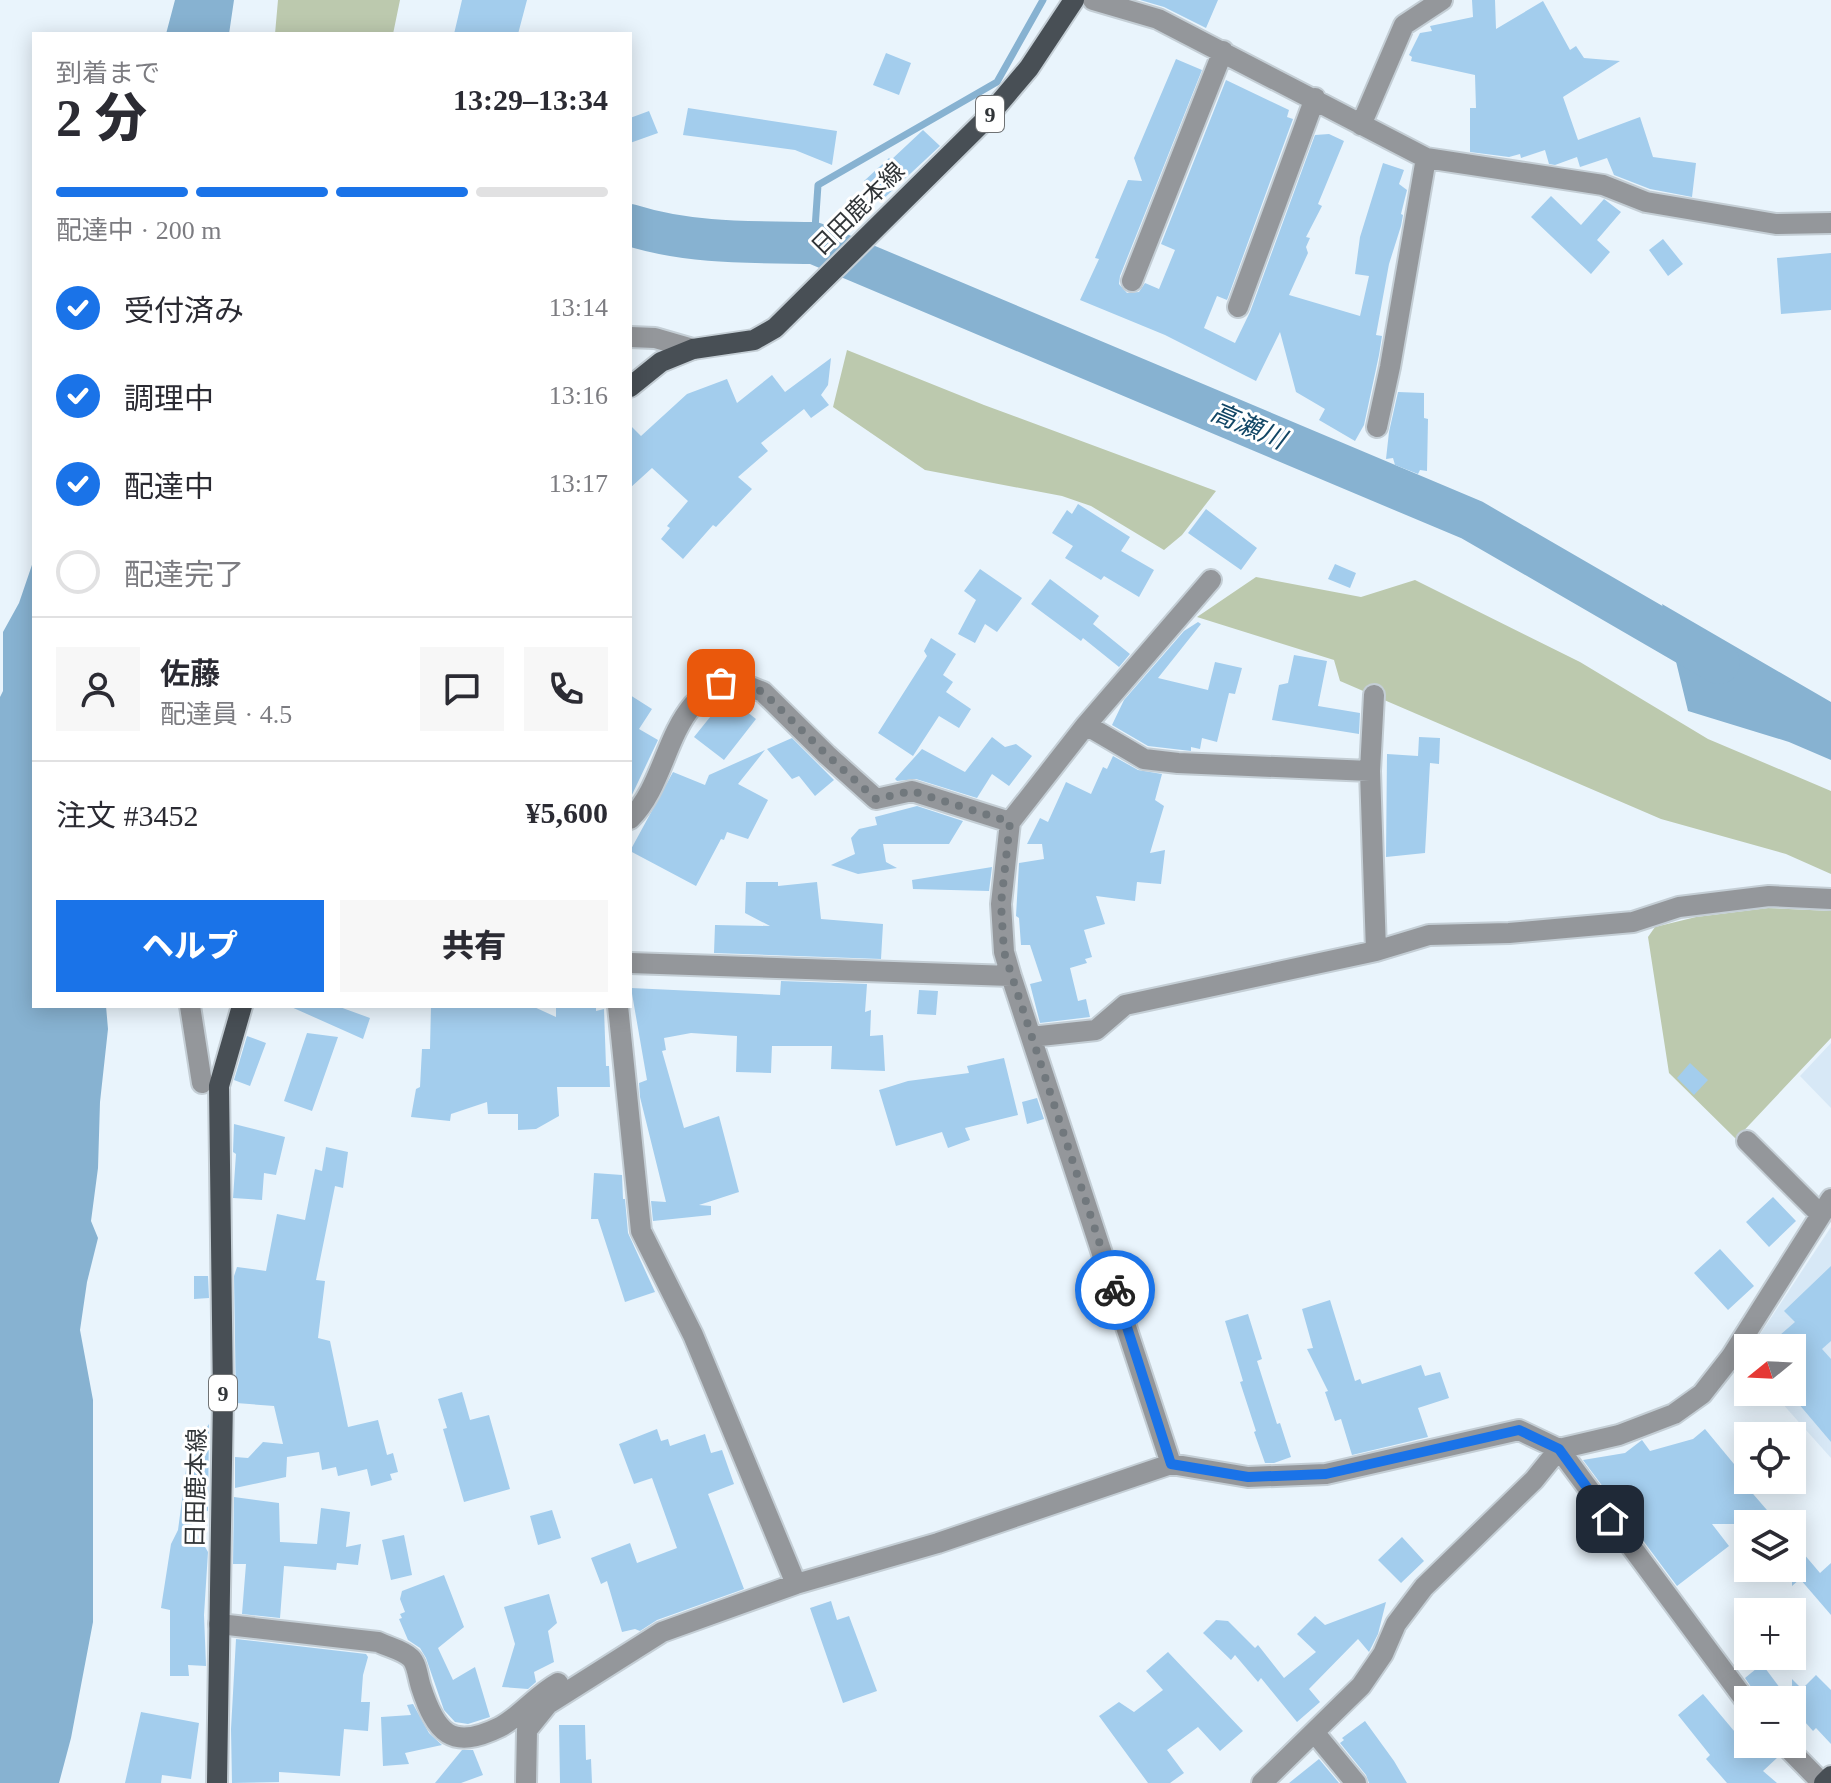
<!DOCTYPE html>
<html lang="ja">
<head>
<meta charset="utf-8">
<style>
	body { margin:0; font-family:"Times New Roman","Noto Sans JP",serif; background:#f7f7f7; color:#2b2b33; height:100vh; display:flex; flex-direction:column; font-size:30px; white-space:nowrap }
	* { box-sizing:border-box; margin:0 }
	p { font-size:26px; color:#7c7c81 }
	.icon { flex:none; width:44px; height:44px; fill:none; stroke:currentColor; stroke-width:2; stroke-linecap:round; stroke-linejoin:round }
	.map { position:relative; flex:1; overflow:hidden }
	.panel { position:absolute; left:32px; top:32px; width:600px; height:976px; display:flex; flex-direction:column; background:#fff; border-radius:0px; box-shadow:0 4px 20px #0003 }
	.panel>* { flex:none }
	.needle { width:52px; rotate:252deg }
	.fabs { position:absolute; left:1734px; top:1334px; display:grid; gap:16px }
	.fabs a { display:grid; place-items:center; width:72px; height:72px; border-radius:0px; background:#fff; box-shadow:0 4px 20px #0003; font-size:40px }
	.pin { position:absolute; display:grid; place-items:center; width:68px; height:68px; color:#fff; margin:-34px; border-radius:16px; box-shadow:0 4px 12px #0006 }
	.courier { position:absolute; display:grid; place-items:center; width:80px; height:80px; margin:-40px; border:6px solid #1a73e8; border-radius:50%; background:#fff; color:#222; box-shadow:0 2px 10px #0007 }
	.headline em { font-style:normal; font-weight:800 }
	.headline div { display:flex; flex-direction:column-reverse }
	.headline { display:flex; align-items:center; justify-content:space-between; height:136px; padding:0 24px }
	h1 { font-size:52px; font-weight:800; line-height:60px }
	.bar { display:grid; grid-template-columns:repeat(4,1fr); gap:12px 8px; align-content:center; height:96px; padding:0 24px }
	.bar i { height:10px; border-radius:6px; background:#e1e1e2 }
	.bar .current { background:#1a73e8 }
	.bar p { grid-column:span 4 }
	.line { display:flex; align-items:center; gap:20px; padding:0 24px; border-top:2px solid #e1e1e2 }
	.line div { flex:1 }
	.round { display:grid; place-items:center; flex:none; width:84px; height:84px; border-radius:0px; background:#f7f7f7 }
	ol { padding:0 24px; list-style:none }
	li { display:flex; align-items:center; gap:24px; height:88px }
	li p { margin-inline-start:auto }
	li .icon { padding:8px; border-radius:50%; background:#1a73e8; color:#fff; stroke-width:4 }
	li:last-child { color:#7c7c81 }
	li i { width:44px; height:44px; border:4px solid #e1e1e2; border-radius:50% }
	.action { display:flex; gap:16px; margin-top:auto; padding:16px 24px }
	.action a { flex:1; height:92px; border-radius:0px; background:#1a73e8; color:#fff; font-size:32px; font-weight:800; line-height:92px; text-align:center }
	.action a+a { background:#f7f7f7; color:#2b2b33 }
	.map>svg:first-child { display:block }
	.built { fill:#d7e8f6 }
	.green { fill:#bcc9ae }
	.water { fill:#87b2d1 }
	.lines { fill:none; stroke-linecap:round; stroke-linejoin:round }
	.stream { stroke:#87b2d1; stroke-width:7 }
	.river { stroke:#87b2d1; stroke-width:42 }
	.building { fill:#a3cded }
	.minor-casing { stroke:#c4ced5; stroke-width:24 }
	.major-casing { stroke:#c4ced5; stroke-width:24 }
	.minor { stroke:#94979b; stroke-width:20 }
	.major { stroke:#484f55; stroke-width:20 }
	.done { stroke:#71787d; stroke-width:8; stroke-dasharray:0 14.4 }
	.route { stroke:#1a73e8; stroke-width:10 }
	.labels { text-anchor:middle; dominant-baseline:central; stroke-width:6; stroke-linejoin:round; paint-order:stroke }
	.shield { fill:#fff; stroke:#6f7274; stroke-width:2 }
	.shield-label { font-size:22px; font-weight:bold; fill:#313538 }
	.street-label { font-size:24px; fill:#313538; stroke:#fff }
	.water-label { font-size:26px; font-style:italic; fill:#114665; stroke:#fff }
</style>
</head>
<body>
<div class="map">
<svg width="1831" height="1783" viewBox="0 0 1831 1783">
	<rect width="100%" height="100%" fill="#e9f4fc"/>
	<path class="built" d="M1831,1043V1108L1800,1076Z
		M1831,1227V1458L1772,1392H1792V1348H1751Z"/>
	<path class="green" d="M278,0H400L393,34H275Z
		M847,350L984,405L1216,491L1182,535L1164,550L1091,506L1062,496L925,470L833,407Z
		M1256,577L1361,597L1415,580L1580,662L1708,739L1831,791V874L1786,854L1661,819L1340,681L1334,660L1197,617Z
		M1768,908L1831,911V1038L1736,1139L1669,1073L1648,937L1655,927L1696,917Z"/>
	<path class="water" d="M175,0H234L229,34H166Z
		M34,559V1006H106L108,1029L100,1102L98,1168L91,1221L98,1238L87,1282L80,1330L93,1400V1622L71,1738L59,1783H0V697L3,691V632L19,603Z
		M1662,604L1831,702V760L1789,742L1688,711Z"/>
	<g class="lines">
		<path class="stream" d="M814,243L818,185L997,82L1043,0"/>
		<path class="river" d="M630,225C690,244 752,242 814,243L1472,520L1719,663"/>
	</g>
	<path class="building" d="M462,0H527L518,34H454Z
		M1140,0H1218L1206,28L1164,7Z
		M1472,0H1495L1496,29L1543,1L1570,50L1576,46L1584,58L1620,61L1563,97L1578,140L1640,117L1653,157L1696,163L1692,197L1650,189L1614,175L1607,158L1580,167L1577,157L1555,165L1549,164L1545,150L1521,158L1520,154L1509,157L1470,152V108H1476L1475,75L1411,61L1412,57L1409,55L1420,33L1432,31L1430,26L1473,17Z
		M886,53L911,63L899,95L873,85Z
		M1176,59L1202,70L1120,276L1119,284L1127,293L1139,292L1145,283L1159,289L1175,250L1161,244L1226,80L1289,110L1287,117L1293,119L1227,300L1217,296L1204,328L1235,343L1250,312L1315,135L1329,134L1344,141L1318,204L1322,206L1306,237L1310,238L1306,247L1308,253L1289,295L1360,316L1369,276L1355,274L1360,237L1383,163L1404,170L1399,184L1407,190L1401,214L1403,215L1401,226L1389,264L1376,335L1382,336L1379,355L1364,425L1355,441L1319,420L1325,409L1296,392L1280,332L1256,381L1165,335L1080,300L1099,259L1095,258L1128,180L1142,181L1134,158Z
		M688,108L837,131L832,165L795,150L683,135Z
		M649,111L658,133L630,143V118Z
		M923,130L940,146L881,201L864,181L889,158L891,160Z
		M1551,196L1581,225L1604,199L1621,212L1597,240L1610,252L1591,274L1531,217Z
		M1663,239L1683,264L1668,276L1649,250Z
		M1831,253V310L1781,314L1777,258Z
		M831,358L828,385L821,395L829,405L811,418L804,409L761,443L768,451L738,477L752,489L716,527L713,525L683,559L661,539L670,528L667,526L688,501L652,468L630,488V425L641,436L687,394L727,379L737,403L772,375L785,392Z
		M1398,392L1424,393V418L1428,419L1427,471L1420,470L1418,474L1395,465L1393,458L1386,459L1389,432Z
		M1078,504L1130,537L1121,551L1154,570L1139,597L1104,576L1101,580L1065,558L1073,546L1052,533L1067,510L1072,514Z
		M1206,509L1257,548L1241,570L1188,533Z
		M1335,564L1356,573L1350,588L1328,579Z
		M980,569L1022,598L997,632L985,624L975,643L958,634L976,600L964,591Z
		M1050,579L1099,616L1093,624L1130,654L1119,667L1083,638L1081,641L1031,604Z
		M1198,622L1201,624L1158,678L1208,690L1215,662L1242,668L1235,694L1229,693L1217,742L1202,738L1200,749L1191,747V751L1148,746L1112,725L1124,700L1184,631Z
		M931,638L956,654L943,675L953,682L946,692L971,709L959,728L939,716L913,756L878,733L927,656L924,651Z
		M1294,655L1327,661L1318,706L1360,713L1359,734L1272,720L1279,685L1288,683Z
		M630,695L652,709L639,729L658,740L630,799Z
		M727,696L756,719L724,760L694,737Z
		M992,737L1005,747L1016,744L1032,756L1009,786L992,774L977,798L916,779L897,781L895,779L922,749L965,772Z
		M1419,737L1440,738L1439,764L1430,763L1425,853L1386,857L1387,754L1418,756Z
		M792,738L834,780L815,796L799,776L792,779L767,749Z
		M765,750L738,784L768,800L748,839L727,832L724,840L721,839L696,886L630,851L673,772L705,785L709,775Z
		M1113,756L1138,770L1162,774L1155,800L1164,806L1150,853L1165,850L1161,884L1137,882L1135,901L1096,896L1105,924L1084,930L1092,957L1085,959L1087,963L1070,968L1078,1001L1086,999L1090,1017L1040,1023L1030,984L1042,981L1030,945H1021L1019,918L1016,916L1019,863L1044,859L1042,844H1027L1040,818L1048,822L1066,782L1091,794L1103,767L1107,769Z
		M917,806L963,821L949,844H883L886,862L897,868L858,874L831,865L855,854L851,838L859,829L877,825L875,817Z
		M992,867L989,891L913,889L912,880Z
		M746,882H778V886L817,882L821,919L883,924L881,959L714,953L715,925L770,926L745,913Z
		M781,981L867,984L865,1012L871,1010L870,1036L883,1035L885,1071L831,1069L832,1046H772L771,1073L736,1072L737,1036L691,1033L664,1038L666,1050L662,1051L684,1128L719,1116L739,1192L699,1205L711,1206V1215L653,1221L651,1201L666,1202L640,1097L639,1083L647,1080L631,988L780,995Z
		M919,990L938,991L936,1015L917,1014Z
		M289,1006H337L370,1018L363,1039Z
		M431,1006H532L556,1017V1006H596V1011L604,1009L606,1066H609L610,1087H557L559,1116L536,1129L518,1130V1114H488L487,1102L451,1114L450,1121L411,1117L416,1089L420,1087L422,1049H430Z
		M307,1033L338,1037L312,1111L284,1101Z
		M247,1036L266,1043L250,1086L234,1080Z
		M1004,1058L1018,1115L965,1128L970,1140L948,1148L942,1132L896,1146L879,1090L908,1081L969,1073L967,1066Z
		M1690,1063L1708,1080L1694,1095L1677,1078Z
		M1037,1098L1044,1119L1027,1124L1022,1102Z
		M234,1124L285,1137L276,1175L264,1173L262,1200L233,1198L236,1154L233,1152Z
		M326,1147L348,1152L343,1188L335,1186L316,1280L325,1281L318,1338L330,1341L348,1427L378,1420L387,1455L393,1453L398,1472L390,1474L392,1480L371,1486L367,1469L338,1476L336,1467L322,1470L319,1452L287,1457L286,1477L235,1488V1457L248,1458L263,1442L283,1444L274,1406L236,1403L234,1276L237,1267L266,1271L277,1214L305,1220L315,1169L322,1171Z
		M594,1173L622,1175L623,1199H625L628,1233L655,1292L625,1302L598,1219H591Z
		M1773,1197L1796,1221L1769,1247L1746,1222Z
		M1720,1249L1754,1286L1728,1310L1694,1273Z
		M1831,1266V1341L1822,1349L1831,1359V1442L1792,1396V1348H1765L1795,1322L1784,1311Z
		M194,1276H208L209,1298L194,1299Z
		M1330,1300L1355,1381L1360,1379L1362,1384L1421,1365L1425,1376L1440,1372L1449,1398L1418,1408L1428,1437L1352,1455L1341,1419L1335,1421L1325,1392L1328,1391L1307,1349L1313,1348L1302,1309Z
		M1248,1314L1262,1359L1257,1361L1277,1424L1280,1423L1291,1457L1274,1463H1265L1254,1432L1256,1431L1240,1382L1243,1381L1225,1321Z
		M462,1392L470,1420L489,1415L510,1489L464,1502L443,1429L447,1428L438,1399Z
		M209,1424L208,1511L182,1508L208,1552L204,1615L206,1666L188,1665L189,1676H170V1610L161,1608L171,1544L178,1530L188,1455Z
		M657,1429L661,1441L668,1439L670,1446L705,1434L711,1453L722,1450L734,1484L708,1494L744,1589L657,1620L640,1631L635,1629L622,1632L607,1581L601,1584L591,1558L630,1543L637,1563L677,1548L652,1478L634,1484L619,1444Z
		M1705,1429L1734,1464L1735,1473L1779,1524H1712L1729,1546L1677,1586L1583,1460L1625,1453L1642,1440L1650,1451L1693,1439Z
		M234,1497L279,1503L280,1542L317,1544L321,1508L350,1512L346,1547L361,1544L358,1565L337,1563L336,1570L284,1566L280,1618L242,1614L246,1564H233Z
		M552,1510L561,1538L538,1545L530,1516Z
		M404,1535L412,1575L391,1580L382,1540Z
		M1402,1537L1424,1561L1401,1583L1378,1560Z
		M1792,1540L1820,1573L1831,1563V1615L1800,1579L1792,1586Z
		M444,1575L464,1627L438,1648L453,1680L475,1667L490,1717L468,1724L455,1722L444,1710L426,1658L420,1648L408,1640L399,1619L402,1618L400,1614L405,1612L400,1599L402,1591Z
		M549,1594L557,1623L548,1631L554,1662L534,1672L536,1682L528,1689L502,1687L515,1644L504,1607Z
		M831,1601L837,1620L849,1616L877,1691L843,1703L810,1608Z
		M1386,1602L1378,1634L1369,1652L1358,1639L1309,1689L1320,1702L1297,1722L1261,1678L1258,1682L1235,1655L1231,1660L1203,1633L1216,1620L1228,1621L1255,1648L1258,1645L1284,1678L1316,1652L1297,1634L1315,1616L1325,1625Z
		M236,1639L366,1654L368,1657L363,1675L361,1702H370L368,1731L344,1729L340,1776L279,1772V1782L232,1783L231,1729Z
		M1168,1652L1243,1731L1220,1751L1198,1727L1167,1750L1184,1773L1170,1783H1148L1099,1716L1119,1702L1134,1712L1163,1690L1146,1671Z
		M1762,1664L1789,1700H1760L1745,1678Z
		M1816,1675L1831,1690V1744L1816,1728L1813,1731L1805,1722L1792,1733V1679L1802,1689Z
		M1703,1694L1745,1744H1768L1772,1747L1778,1757L1763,1771L1777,1783H1727L1706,1759L1710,1755L1678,1715Z
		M413,1704L429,1733L442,1745L405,1753L409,1764L383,1766L381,1717L411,1715L407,1705Z
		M141,1712L199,1723L191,1779L162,1775L161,1783H125Z
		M1365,1721L1394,1761L1407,1783H1369L1366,1775L1340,1743L1344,1740L1342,1738Z
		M559,1725H585L586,1760L591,1759L592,1783H560Z
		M462,1750H473L483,1775L461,1783H435Z
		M1319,1759L1339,1783H1289Z"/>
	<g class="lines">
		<defs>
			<path id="minor" d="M1093,0L1158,19L1426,158L1603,185L1646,202L1776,224L1831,223
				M1361,125L1404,25L1442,0
				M1132,281L1223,51
				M1238,307L1315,98
				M630,337L655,338L693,349
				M1377,427L1390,367L1426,158
				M1374,695L1370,771L1376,951
				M1086,725L1144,759L1178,763L1370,771
				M630,819C661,789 665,738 693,705C702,695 717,686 728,678L763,692L827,755L876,799L912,791L1010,822
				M630,963L1011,976
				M190,1006L202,1083
				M618,1006L641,1231L693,1335L796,1584
				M1031,1037L1096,1030L1125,1005L1376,951L1429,935L1509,933L1633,922L1679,907L1769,896L1831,899
				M1747,1141L1821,1215
				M1171,1464L1011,976L1004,952L1001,904L1010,822L1086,725L1211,580
				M219,1624L378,1642C388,1647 403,1650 411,1658C417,1664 418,1678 421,1687C436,1733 451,1751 500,1727C521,1716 536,1695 558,1683
				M1314,1732L1356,1783
				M1784,1744L1822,1783
				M526,1783L527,1730L548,1704L662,1632L796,1584L938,1543L1171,1464L1248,1477L1326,1474L1519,1430L1559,1449L1748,1704
				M1262,1783L1361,1686L1383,1654L1396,1624L1424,1587L1534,1480L1559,1449L1619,1435L1674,1414L1702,1394L1731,1357L1831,1199"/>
			<path id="major" d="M630,387L661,362L693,349L754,340L775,328L985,120L1029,68L1074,0
				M217,1783L223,1398L219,1086L242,1006
				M1824,1783L1831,1776"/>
		</defs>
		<use href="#minor" class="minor-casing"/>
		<use href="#major" class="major-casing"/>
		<use href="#minor" class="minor"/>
		<use href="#major" class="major"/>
	</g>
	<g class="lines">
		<path class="done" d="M721,683L728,678L763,692L827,755L876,799L912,791L1010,822L1001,904L1004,952L1115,1290"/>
		<path class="route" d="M1115,1290L1171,1464L1248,1477L1326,1474L1519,1430L1559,1449L1610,1519"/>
	</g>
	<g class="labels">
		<g class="shield">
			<rect x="976" y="96" width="28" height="36" rx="6"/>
			<rect x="209" y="1375" width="28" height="36" rx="6"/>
		</g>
		<g class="shield-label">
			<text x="990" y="114">9</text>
			<text x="223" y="1393">9</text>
		</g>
		<g class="street-label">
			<text transform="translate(858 209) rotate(-45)">日田鹿本線</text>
			<text transform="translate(196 1488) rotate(-89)">日田鹿本線</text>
		</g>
		<g class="water-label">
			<text transform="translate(1248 426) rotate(23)">高瀬川</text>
		</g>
	</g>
</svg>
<div class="fabs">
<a><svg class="needle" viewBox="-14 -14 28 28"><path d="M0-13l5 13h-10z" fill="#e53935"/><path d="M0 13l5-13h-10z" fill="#7c7c81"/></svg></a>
<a><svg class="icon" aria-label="locate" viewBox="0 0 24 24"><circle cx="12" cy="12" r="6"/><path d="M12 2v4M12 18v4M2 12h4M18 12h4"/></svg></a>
<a><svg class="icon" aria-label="layers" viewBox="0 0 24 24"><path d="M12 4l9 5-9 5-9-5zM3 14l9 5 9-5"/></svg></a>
<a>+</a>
<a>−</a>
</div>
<div class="pin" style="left:721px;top:683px;background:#ea580c"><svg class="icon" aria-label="bag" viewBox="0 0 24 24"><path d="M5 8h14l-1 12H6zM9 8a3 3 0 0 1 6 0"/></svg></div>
<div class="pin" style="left:1610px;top:1519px;background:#1f2937"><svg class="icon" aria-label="home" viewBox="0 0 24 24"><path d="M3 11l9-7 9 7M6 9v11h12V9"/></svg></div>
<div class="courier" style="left:1115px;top:1290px"><svg class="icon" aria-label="bike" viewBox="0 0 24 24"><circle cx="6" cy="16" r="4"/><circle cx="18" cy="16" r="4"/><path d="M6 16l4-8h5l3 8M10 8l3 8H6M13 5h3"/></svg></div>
<section class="panel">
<div class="headline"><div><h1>2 分</h1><p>到着まで</p></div><em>13:29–13:34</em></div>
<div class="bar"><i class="current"></i><i class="current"></i><i class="current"></i><i></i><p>配達中 · 200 m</p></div>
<ol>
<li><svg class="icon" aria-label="check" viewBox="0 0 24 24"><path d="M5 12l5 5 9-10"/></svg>受付済み<p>13:14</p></li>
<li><svg class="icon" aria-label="check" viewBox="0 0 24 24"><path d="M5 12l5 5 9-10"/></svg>調理中<p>13:16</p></li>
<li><svg class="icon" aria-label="check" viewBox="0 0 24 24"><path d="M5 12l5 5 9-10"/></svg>配達中<p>13:17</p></li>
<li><i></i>配達完了</li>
</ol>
<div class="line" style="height:144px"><a class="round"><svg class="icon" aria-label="person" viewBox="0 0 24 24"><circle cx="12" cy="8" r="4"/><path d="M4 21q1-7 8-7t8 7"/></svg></a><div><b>佐藤</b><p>配達員 · 4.5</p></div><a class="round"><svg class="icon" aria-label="chat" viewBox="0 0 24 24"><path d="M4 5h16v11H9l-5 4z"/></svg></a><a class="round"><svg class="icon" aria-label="phone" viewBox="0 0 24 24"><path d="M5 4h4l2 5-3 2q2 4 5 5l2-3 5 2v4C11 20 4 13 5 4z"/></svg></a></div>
<div class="line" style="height:104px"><div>注文 #3452</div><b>¥5,600</b></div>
<div class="action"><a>ヘルプ</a><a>共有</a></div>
</section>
</div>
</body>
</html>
